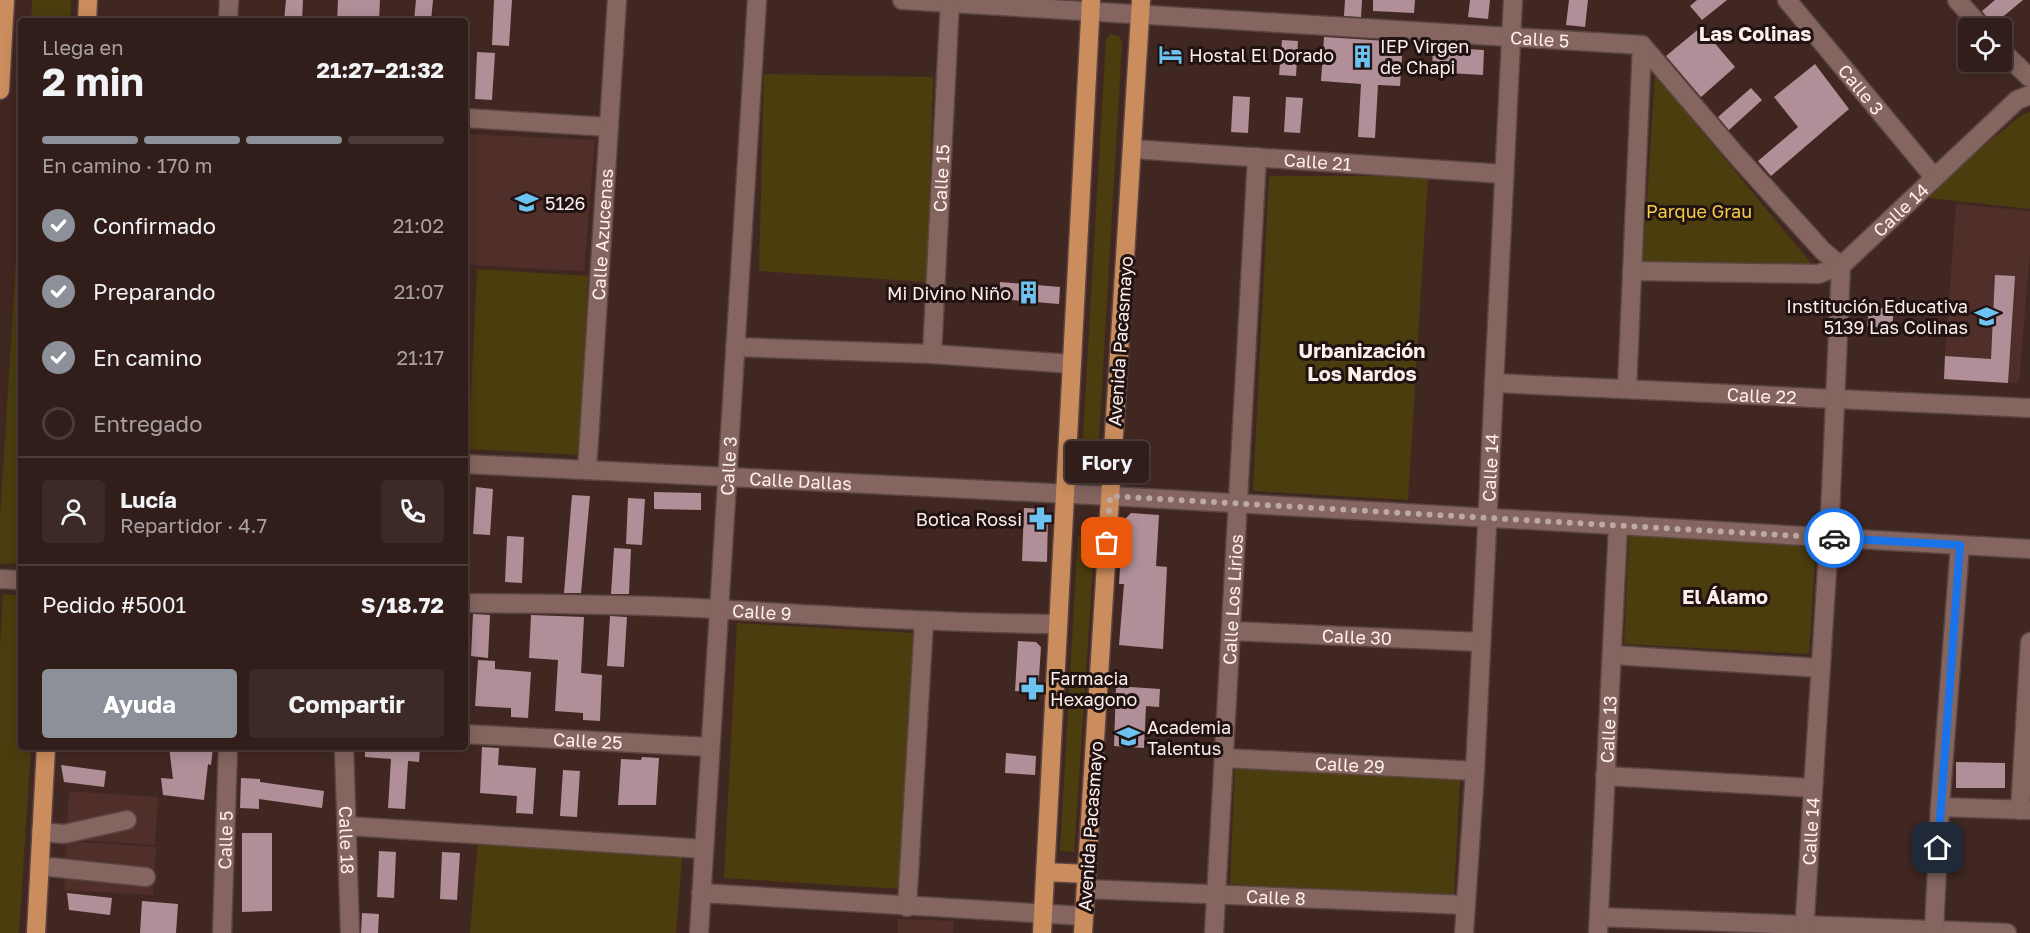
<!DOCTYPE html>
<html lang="es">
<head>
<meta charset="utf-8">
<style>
	body { margin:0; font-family:"Golos Text",sans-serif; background:#3d2a27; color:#f1f3f6; height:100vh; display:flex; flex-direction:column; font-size:22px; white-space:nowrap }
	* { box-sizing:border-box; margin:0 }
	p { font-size:20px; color:#a8a2a2 }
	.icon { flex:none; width:33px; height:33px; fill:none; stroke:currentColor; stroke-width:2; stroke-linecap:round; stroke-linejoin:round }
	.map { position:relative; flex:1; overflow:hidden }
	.details { position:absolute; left:18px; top:18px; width:450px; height:732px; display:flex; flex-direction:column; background:#311d1a; border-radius:6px; box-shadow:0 3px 15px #0003,0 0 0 2px #4c3b39 }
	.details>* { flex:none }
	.fabs { position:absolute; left:1958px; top:18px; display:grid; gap:12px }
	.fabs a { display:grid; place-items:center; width:54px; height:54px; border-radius:6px; background:#311d1a; box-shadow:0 3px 15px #0003,0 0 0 2px #4c3b39; font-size:30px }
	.pin { position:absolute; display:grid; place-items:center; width:51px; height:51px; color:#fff; margin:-26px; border-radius:12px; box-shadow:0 3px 9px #0006 }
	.courier { position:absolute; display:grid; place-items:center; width:60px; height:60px; margin:-30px; border:4px solid #1a73e8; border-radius:50%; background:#fff; color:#222; box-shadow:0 2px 8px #0007 }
	.bubble { position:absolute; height:42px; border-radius:6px; background:#311d1a; box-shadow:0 3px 15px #0003,0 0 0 2px #4c3b39; font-size:20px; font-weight:700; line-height:42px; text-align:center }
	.head em { font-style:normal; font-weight:700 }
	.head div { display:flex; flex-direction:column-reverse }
	.head { display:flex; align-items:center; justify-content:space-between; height:102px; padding:0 24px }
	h1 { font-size:39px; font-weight:700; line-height:45px }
	.bar { display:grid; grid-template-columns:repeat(4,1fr); gap:9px 6px; align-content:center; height:72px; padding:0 24px }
	.bar i { height:8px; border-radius:4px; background:#4c3b39 }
	.bar .active { background:#8c9099 }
	.bar p { grid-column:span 4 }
	.line { display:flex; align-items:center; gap:15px; padding:0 24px; border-top:2px solid #4c3b39 }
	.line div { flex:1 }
	.round { display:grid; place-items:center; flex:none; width:63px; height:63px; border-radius:6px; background:#3d2a27 }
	ol { padding:0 24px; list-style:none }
	li { display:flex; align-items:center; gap:18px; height:66px }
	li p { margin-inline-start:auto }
	li .icon { padding:6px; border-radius:50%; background:#8c9099; color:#fff; stroke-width:4 }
	li:last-child { color:#a8a2a2 }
	li i { width:33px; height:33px; border:3px solid #4c3b39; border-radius:50% }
	.primary-button { display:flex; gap:12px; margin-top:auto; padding:12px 24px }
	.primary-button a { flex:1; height:69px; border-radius:6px; background:#8c9099; color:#fff; font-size:24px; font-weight:700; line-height:69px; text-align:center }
	.primary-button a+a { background:#3d2a27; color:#f1f3f6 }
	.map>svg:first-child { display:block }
	.built { fill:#502e29 }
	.green { fill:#4b3d0d }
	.building { fill:#b08f98 }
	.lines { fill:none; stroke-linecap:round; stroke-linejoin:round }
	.minor-casing { stroke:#5b4541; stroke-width:21 }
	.major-casing { stroke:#5b4541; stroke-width:21 }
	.minor { stroke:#84655f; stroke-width:18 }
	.major { stroke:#cb8d5d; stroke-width:18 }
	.done { stroke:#bca9a5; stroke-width:6; stroke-dasharray:0 10.8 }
	.route { stroke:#1a73e8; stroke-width:8 }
	.labels { text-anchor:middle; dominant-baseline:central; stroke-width:6; stroke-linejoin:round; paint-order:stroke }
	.street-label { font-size:18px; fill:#feefec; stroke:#201311 }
	.poi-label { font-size:18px; fill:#feefec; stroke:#201311; text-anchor:start }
	.park-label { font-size:18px; fill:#f4cd46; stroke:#201311 }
	.neighbourhood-label { font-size:20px; font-weight:bold; fill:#feefec; stroke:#201311 }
</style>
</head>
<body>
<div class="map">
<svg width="2030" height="933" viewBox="0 0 2030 933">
	<rect width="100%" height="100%" fill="#412722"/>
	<path class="built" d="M465,134L595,140L584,271L465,265Z
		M1956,204L2030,211V252L2019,383L1943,380Z
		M69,791L158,797L155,845L66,839Z
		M67,841L156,847L153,895L64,890Z
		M898,919L954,921L953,933H898Z"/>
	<path class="green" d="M32,0H71L70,21H31Z
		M1110,34L1120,36L1122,43L1098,455L1092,461L1083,459L1082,452L1106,39Z
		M764,74L933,77L927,282L759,271Z
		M1655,75L1816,269L1643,262Z
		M2030,112V209L1921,197L2023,114Z
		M1269,176H1428L1408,500L1253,491Z
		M21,180V563L0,564V518Z
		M477,269L588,276L579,455L468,449Z
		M1629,535L1816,545L1809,654L1624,644Z
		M1078,536H1095L1074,852L1060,851Z
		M3,594L21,596V747H31L19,933H0V648Z
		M737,623L913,633L900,889L724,878Z
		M1235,767L1460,778L1454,896L1230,884Z
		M478,840L682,857L676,933H470Z"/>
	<path class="building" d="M286,0H303L302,21H284Z
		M338,0H380L379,21H337Z
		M416,0H433L431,21H414Z
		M494,0H512L509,46L492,45Z
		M1345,0H1362L1361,17L1344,16Z
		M1373,0H1415L1414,13L1373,11Z
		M1470,0H1490L1488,19L1468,17Z
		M1569,0H1588L1585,27L1566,25Z
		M1697,0H1727L1702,20L1690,6Z
		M1995,0H2023L1993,25L1982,11Z
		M1701,27L1735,67L1701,97L1666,56Z
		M1324,37L1403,42L1400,86L1378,85L1375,138L1358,137L1361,84L1321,81Z
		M1282,40L1298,41L1296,76L1279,75Z
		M1433,47L1484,50L1483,75L1432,72Z
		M477,52L495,53L492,100L475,99Z
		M1815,64L1849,109L1771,176L1758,161L1798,127L1774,97Z
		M1751,88L1762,100L1729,130L1718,117Z
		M1233,96L1250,97L1248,133L1231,132Z
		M1286,97L1303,98L1300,133L1284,132Z
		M1995,275L2015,276L2008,383L1944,379L1945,356L1991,359Z
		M1000,282L1060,287L1059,304L999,299Z
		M1894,306L1892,329L1867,326L1869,310Z
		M476,487L493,489L490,535L473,534Z
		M654,492L701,493V510L654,509Z
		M572,495L590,496L581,593H564Z
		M628,498L645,499L642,545L626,544Z
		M1024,508L1044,509L1048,516L1047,562L1022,561Z
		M1131,513L1159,515L1156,566L1167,567L1163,649L1119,645L1124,584H1119L1123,521Z
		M507,536L524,537L522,583L505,582Z
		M614,548L631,549L629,594H611Z
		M473,614L490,615L488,658L471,656Z
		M531,615L584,617L581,673L602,675L600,721L583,720V713L555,711L558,660L529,658Z
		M610,616L627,617L624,667L607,666Z
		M1018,641L1036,642L1041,647L1038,693L1015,691Z
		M478,660L495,661V669L531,672L528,718L511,717V708L475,706Z
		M1116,686L1160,689L1159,707L1146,706L1144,748L1114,746Z
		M169,747L213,748L211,765L208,764L204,800L163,795L161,778L173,779Z
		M365,747H420L419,762L408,761L405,809L388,808L391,759L365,757Z
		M482,747L499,748L498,765L536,768L533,814L516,813L517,796L480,793Z
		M1006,753L1036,756L1035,775L1005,773Z
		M642,757L659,758L656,805H618L621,759L641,760Z
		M1956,762L2005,763V788H1956Z
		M61,765L106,771L104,787L64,782Z
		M563,770L580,771L577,817L560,816Z
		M241,778L260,779V782L324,791L322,808L259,799V809L240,808Z
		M242,833H272V911L242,912Z
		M379,851L396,852L394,898L377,897Z
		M442,852L460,853L457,900L440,899Z
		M67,893L112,898L110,915L69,910Z
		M142,901L178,904L176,933H140Z
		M362,913L379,914L378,933H361Z"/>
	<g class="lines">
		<defs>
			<g id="minor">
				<path id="s1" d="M902,0L1642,45L1737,156L1823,251L1841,266"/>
				<path id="s2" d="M1787,0L1934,177"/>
				<path d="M1957,0L1982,28"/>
				<path d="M228,21L229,0"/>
				<path d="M2001,50L2030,78"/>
				<path d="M465,118L609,127"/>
				<path id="s3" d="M1132,149L1504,174"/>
				<path d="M1632,271L1818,274L1841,266"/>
				<path d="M735,347L932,354L1072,364"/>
				<path id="s4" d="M932,354L950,0"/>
				<path id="s5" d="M1494,383L2030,408"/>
				<path d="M1627,389L1642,45"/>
				<path id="s6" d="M465,464L1110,496L2030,549"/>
				<path id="s7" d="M587,470L617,0"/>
				<path d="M0,579L21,580"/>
				<path id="s8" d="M465,603C542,604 620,604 698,608C818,615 937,623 1058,624"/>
				<path id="s9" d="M1231,631L1481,642"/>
				<path d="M1612,655L1821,668"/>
				<path id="s10" d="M465,734L710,747"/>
				<path id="s11" d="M344,747L350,933"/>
				<path id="s12" d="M1224,758L1475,771"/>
				<path d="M1605,776L1813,788"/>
				<path d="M1940,807L2030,810"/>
				<path d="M2020,810L2030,642"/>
				<path d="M347,826L704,849"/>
				<path d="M41,832L64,834L127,820"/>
				<path d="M40,866L146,877"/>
				<path id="s13" d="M1086,889L1466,905"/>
				<path d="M701,893L1084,916"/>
				<path d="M907,907L924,621"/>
				<path d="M1599,917L2007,933"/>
				<path d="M1934,930L1940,807L1960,545"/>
				<path id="s14" d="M222,933L228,747"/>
				<path id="s15" d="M699,933L757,0"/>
				<path id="s16" d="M1214,933L1257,157"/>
				<path id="s17" d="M1464,933L1475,771L1513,0"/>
				<path id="s18" d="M1598,933L1618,526"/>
				<path id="s19" d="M1804,933L1829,538L1841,266L2017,100L2030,95"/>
			</g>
			<path id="major" d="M87,21L88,0
				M0,90L5,0
				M1045,872L1087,874
				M36,933L46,747
				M1042,933L1091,0
				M1083,933L1141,0"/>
		</defs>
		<use href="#minor" class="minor-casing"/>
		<use href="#major" class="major-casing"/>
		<use href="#minor" class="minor"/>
		<use href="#major" class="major"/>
	</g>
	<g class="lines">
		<path class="done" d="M1107,543L1110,496L1834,538"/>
		<path class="route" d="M1834,538L1960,545L1938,848"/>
	</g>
	<defs>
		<symbol id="hotel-bare" viewBox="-9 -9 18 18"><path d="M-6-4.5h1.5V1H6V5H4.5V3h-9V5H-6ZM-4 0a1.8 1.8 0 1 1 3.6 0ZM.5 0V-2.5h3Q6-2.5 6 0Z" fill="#6cc3f2" stroke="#201311" stroke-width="2.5" paint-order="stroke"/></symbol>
		<symbol id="building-bare" viewBox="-9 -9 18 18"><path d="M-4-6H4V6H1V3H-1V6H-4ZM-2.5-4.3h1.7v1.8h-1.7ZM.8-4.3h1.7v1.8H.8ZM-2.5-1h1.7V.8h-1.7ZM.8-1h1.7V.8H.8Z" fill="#6cc3f2" stroke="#201311" stroke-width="2.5" paint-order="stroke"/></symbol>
		<symbol id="school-bare" viewBox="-9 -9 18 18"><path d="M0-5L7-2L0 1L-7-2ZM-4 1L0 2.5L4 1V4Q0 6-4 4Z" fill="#6cc3f2" stroke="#201311" stroke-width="2.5" paint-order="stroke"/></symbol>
		<symbol id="pharmacy-bare" viewBox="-9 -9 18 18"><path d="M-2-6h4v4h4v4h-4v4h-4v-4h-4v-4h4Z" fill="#6cc3f2" stroke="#201311" stroke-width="2.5" paint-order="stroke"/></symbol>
	</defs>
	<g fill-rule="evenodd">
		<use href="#hotel-bare" x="1154" y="38" width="33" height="33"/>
		<use href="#building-bare" x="1346" y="40" width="33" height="33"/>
		<use href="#school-bare" x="510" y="186" width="33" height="33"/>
		<use href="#building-bare" x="1012" y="276" width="33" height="33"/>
		<use href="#school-bare" x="1970" y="300" width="33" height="33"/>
		<use href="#pharmacy-bare" x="1024" y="502" width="33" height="33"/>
		<use href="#pharmacy-bare" x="1016" y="672" width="33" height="33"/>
		<use href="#school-bare" x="1112" y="720" width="33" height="33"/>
	</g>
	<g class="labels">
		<g class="street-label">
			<text stroke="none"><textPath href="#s1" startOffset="639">Calle 5</textPath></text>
			<text stroke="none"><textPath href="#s2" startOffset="116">Calle 3</textPath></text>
			<text stroke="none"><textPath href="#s3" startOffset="186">Calle 21</textPath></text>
			<text stroke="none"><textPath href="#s4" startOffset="176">Calle 15</textPath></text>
			<text stroke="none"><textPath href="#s19" startOffset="750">Calle 14</textPath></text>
			<text stroke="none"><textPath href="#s7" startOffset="236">Calle Azucenas</textPath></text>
			<text transform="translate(1120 341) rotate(-86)">Avenida Pacasmayo</text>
			<text stroke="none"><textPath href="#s5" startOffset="268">Calle 22</textPath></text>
			<text stroke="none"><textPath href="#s15" startOffset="468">Calle 3</textPath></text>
			<text stroke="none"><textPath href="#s17" startOffset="466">Calle 14</textPath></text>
			<text stroke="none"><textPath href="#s6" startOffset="336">Calle Dallas</textPath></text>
			<text stroke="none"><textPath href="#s16" startOffset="334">Calle Los Lirios</textPath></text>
			<text stroke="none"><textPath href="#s8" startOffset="297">Calle 9</textPath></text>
			<text stroke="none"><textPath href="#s9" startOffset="126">Calle 30</textPath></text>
			<text stroke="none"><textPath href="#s18" startOffset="204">Calle 13</textPath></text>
			<text stroke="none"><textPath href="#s10" startOffset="123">Calle 25</textPath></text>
			<text stroke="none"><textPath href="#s12" startOffset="126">Calle 29</textPath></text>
			<text transform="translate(1090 826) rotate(-86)">Avenida Pacasmayo</text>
			<text stroke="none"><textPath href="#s19" startOffset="102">Calle 14</textPath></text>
			<text stroke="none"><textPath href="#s14" startOffset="93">Calle 5</textPath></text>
			<text stroke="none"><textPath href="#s11" startOffset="93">Calle 18</textPath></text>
			<text stroke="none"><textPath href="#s13" startOffset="190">Calle 8</textPath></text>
		</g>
		<g class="poi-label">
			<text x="1380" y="46">IEP Virgen<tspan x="1380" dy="21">de Chapi</tspan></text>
			<text x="1189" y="55">Hostal El Dorado</text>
			<text x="545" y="203">5126</text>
			<text x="1011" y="293" text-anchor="end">Mi Divino Niño</text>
			<text x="1968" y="306" text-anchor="end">Institución Educativa<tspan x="1968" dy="21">5139 Las Colinas</tspan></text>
			<text x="1022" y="519" text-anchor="end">Botica Rossi</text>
			<text x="1050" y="678">Farmacia<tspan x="1050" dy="21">Hexagono</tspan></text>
			<text x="1147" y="727">Academia<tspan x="1147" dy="21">Talentus</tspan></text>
		</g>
		<g class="park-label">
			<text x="1699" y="211">Parque Grau</text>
		</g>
		<g class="neighbourhood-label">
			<text x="1755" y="33">Las Colinas</text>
			<text x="1362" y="350">Urbanización<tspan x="1362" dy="23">Los Nardos</tspan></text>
			<text x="1725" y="596">El Álamo</text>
		</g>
	</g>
</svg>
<div class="fabs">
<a><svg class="icon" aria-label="locate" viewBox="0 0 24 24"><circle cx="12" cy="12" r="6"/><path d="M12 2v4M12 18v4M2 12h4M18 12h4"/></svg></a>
</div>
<div class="pin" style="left:1107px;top:543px;background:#ea580c"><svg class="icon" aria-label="bag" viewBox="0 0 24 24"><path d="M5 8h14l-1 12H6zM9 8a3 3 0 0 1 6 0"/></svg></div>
<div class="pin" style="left:1938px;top:848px;background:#1f2937"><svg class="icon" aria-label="home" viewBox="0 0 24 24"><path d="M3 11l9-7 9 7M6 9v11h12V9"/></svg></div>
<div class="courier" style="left:1834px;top:538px"><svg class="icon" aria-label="car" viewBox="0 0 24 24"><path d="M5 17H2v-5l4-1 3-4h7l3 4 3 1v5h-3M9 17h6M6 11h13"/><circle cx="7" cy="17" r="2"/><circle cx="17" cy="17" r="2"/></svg></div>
<div class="bubble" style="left:1065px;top:441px;width:84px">Flory</div>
<section class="details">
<div class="head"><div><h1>2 min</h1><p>Llega en</p></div><em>21:27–21:32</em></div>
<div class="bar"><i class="active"></i><i class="active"></i><i class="active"></i><i></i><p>En camino · 170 m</p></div>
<ol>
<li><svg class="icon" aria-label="check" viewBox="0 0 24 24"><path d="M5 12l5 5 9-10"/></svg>Confirmado<p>21:02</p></li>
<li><svg class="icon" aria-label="check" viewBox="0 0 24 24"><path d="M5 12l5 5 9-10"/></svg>Preparando<p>21:07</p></li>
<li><svg class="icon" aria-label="check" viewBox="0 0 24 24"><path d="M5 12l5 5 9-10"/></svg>En camino<p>21:17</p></li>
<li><i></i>Entregado</li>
</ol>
<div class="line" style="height:108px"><a class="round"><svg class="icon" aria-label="person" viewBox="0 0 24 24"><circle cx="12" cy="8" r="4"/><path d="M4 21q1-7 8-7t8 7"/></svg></a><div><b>Lucía</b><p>Repartidor · 4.7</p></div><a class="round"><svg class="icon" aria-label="phone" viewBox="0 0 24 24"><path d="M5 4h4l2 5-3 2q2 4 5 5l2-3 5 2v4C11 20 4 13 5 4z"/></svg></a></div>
<div class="line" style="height:78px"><div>Pedido #5001</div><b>S/18.72</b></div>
<div class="primary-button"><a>Ayuda</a><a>Compartir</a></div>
</section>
</div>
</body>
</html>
